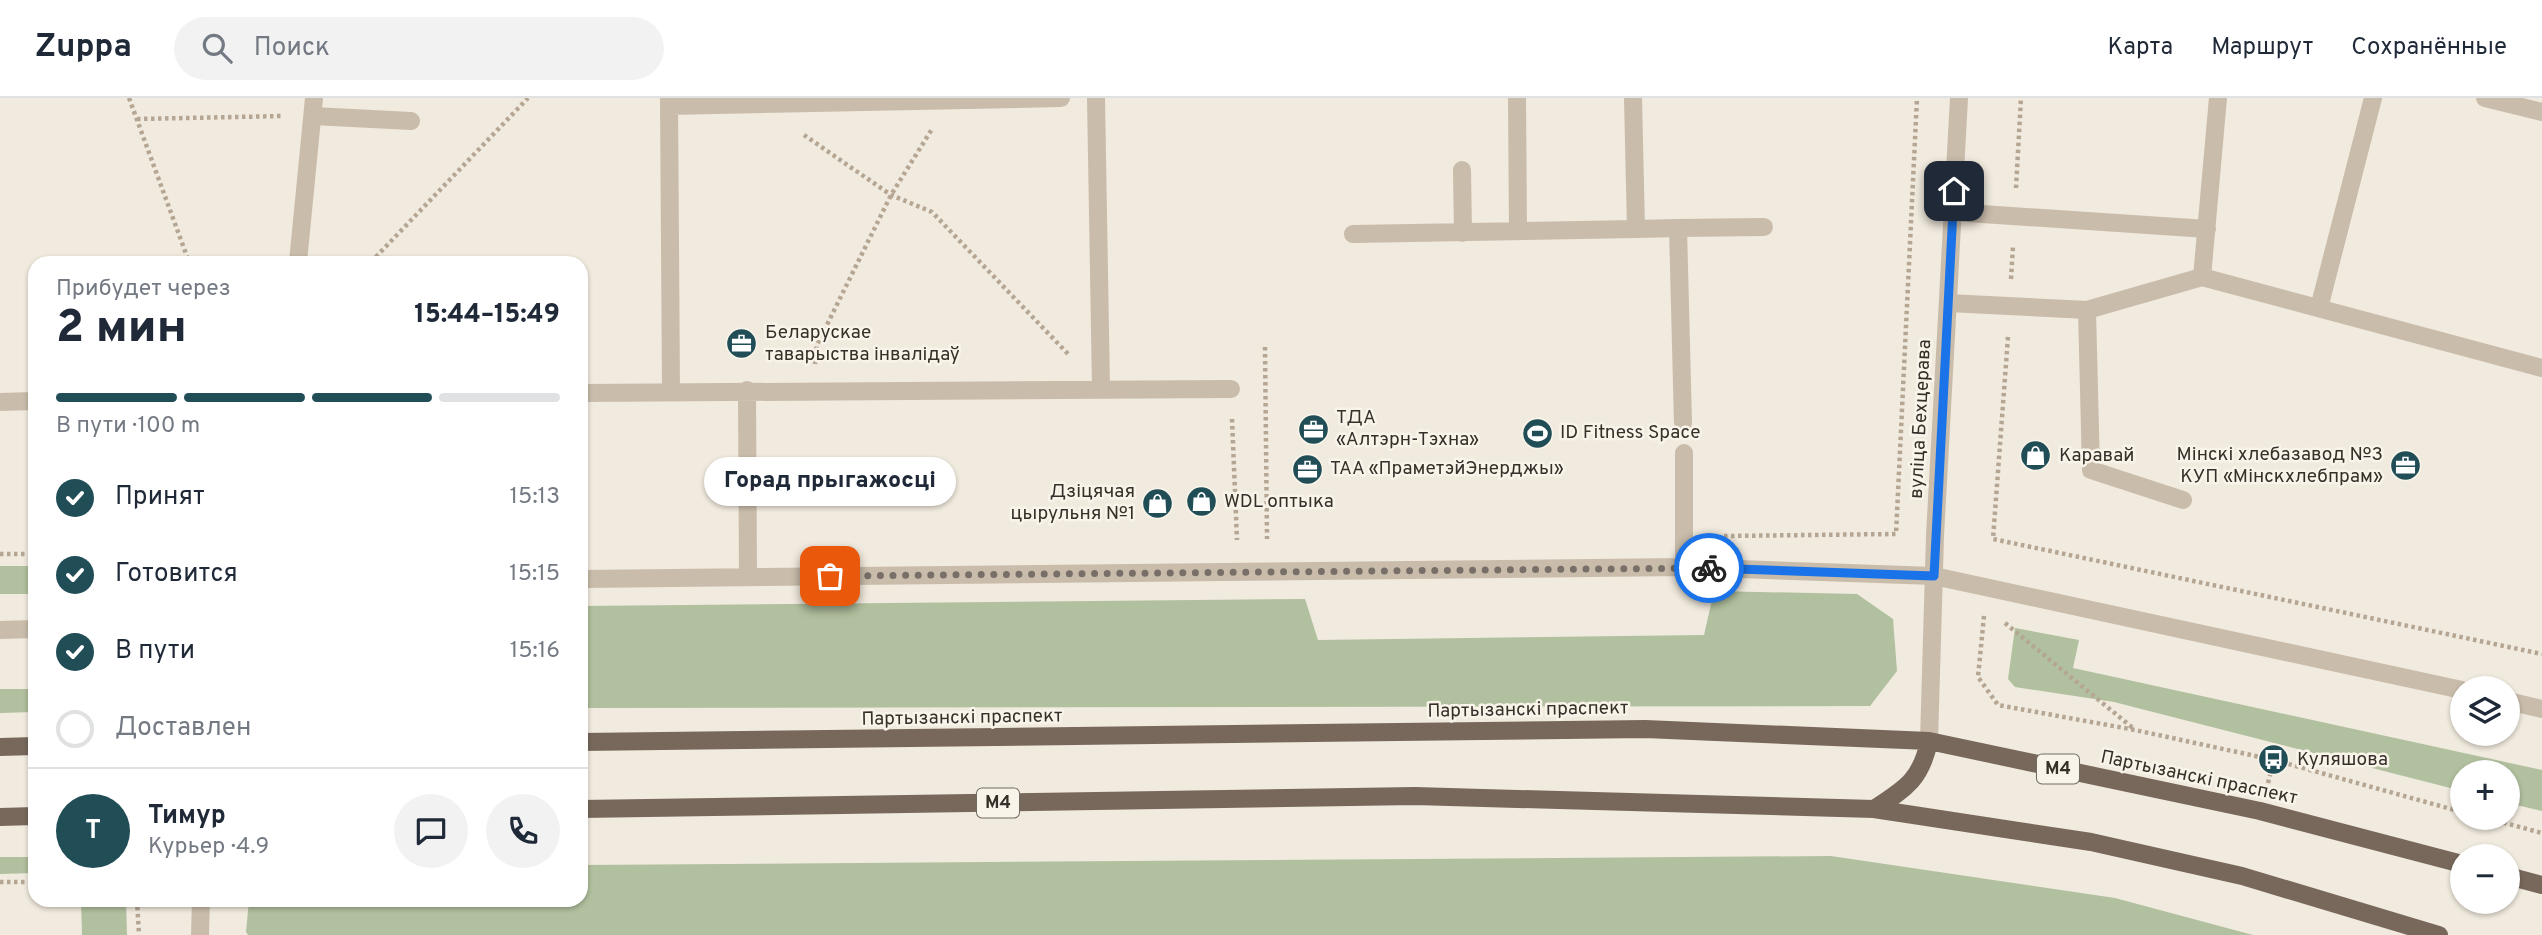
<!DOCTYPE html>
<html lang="ru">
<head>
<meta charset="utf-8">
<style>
	body { margin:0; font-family:Overpass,sans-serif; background:#f2f2f3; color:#1f2937; height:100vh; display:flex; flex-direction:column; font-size:26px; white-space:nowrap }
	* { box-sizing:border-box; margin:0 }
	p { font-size:23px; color:#747a83 }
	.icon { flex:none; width:38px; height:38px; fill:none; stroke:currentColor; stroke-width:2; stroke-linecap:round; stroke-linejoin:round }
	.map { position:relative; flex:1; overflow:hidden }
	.panel { position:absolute; left:28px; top:158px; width:560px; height:651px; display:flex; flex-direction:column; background:#fff; border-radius:21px; box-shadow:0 2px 5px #0004 }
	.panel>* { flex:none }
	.fabs { position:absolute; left:2450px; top:578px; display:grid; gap:14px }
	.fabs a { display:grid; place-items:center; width:70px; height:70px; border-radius:50%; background:#fff; box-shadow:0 2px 5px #0004; font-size:35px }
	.pin { position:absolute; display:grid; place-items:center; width:60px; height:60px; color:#fff; margin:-30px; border-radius:14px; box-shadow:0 4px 10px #0006 }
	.courier { position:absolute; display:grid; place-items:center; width:70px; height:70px; margin:-35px; border:5px solid #1a73e8; border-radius:50%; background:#fff; color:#222; box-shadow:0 2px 9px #0007 }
	.bubble { position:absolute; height:49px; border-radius:24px; background:#fff; box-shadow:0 2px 5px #0004; font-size:23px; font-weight:800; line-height:49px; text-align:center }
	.headline em { font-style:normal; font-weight:800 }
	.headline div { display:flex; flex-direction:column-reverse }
	.headline { display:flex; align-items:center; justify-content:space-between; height:119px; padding:0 28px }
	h1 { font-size:46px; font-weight:800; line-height:52px }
	.bar { display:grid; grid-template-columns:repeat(4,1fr); gap:10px 7px; align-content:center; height:84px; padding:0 28px }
	.bar i { height:9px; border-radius:5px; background:#e0e1e3 }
	.bar .current { background:#214d57 }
	.bar p { grid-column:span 4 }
	.line { display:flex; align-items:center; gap:18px; padding:0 28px; border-top:2px solid #e0e1e3 }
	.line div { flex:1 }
	.round { display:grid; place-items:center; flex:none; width:74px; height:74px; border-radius:37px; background:#f2f2f3 }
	ol { padding:0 28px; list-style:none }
	li { display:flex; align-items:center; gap:21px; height:77px }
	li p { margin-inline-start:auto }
	li .icon { padding:7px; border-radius:50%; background:#214d57; color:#fff; stroke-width:4 }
	li:last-child { color:#747a83 }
	li i { width:38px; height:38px; border:4px solid #e0e1e3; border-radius:50% }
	header { display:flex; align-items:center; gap:42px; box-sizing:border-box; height:98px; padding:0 35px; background:#fff; border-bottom:2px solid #e0e1e3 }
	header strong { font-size:33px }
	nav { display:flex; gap:38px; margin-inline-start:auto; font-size:24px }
	.search { width:490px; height:63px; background:#f2f2f3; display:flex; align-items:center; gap:18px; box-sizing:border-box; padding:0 24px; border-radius:38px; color:#747a83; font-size:26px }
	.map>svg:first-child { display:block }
	.green { fill:#b1c09e }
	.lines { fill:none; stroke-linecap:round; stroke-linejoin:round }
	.path { stroke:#b5a694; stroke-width:4.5; stroke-dasharray:3.5 3.5; stroke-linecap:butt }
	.service { stroke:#c9bcaa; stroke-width:18 }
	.minor { stroke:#c9bcaa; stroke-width:18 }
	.tertiary { stroke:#c9bcaa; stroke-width:18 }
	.primary { stroke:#78685b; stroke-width:18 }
	.done { stroke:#787068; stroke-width:7; stroke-dasharray:0 12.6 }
	.route { stroke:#1a73e8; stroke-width:9 }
	.labels { text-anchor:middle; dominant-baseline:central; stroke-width:5; stroke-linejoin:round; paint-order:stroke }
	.shield { fill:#f9f4ea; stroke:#716a63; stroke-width:2 }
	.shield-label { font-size:18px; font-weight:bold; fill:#372f29 }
	.poi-label { font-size:19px; fill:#372f29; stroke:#f9f4ea; text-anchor:start }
	.street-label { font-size:19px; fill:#372f29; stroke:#f9f4ea }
</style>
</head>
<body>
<header>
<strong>Zuppa</strong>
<div class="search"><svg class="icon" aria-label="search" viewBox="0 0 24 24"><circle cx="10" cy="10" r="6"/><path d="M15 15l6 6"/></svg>Поиск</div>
<nav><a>Карта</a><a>Маршрут</a><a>Сохранённые</a></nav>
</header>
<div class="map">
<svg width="2542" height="837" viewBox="0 0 2542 837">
	<rect width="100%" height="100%" fill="#f1eade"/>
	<path class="green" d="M0,468H35V496H0Z
		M1714,493L1857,496L1893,521L1897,573L1870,608L581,610V508L1305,501L1318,542L1704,537Z
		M2015,530L2079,542L2073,570L2542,672V713L2508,705V674H2462V693L2114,604L2015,589L2008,581Z
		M0,591H35V614L0,615Z
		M1831,758L2115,800L2253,837H248L246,834L249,802H581V767Z
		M0,759H35V775L0,776Z
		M81,802H126L127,837H82Z"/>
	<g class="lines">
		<path class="path" d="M129,0L189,164
			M137,21L283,18
			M804,37L891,97L932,114L1069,257
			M2016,90L2021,0
			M371,164L528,0
			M2011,181L2013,148
			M2008,239L1993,441L2542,556
			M1265,249L1267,441
			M815,266L817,247L891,97L932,31
			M1232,321L1237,442
			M1724,438L1896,436L1917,0
			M0,456H35
			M1984,518L1978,579L1998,607L2135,632L2274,662L2462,714
			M2005,525L2134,631
			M2268,685L2274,662
			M2483,719L2542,735
			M0,784H35
			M137,802L139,837"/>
		<path class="service" d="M669,0L671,293
			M1096,0L1101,290
			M1517,0L1518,133
			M1633,0L1636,131L1678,130L1683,325
			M2485,0L2542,14
			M669,8L1061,0
			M313,18L411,23
			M1462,72L1463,135
			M1952,114L2207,131
			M1678,130L1764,129
			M1353,136L1636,131
			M298,164L314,0
			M2202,179L2542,270
			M1948,205L2087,212L2202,179L2218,0
			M2319,210L2373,0
			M2087,212L2091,372L2183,402
			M747,292L748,479
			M581,295L1231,291
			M0,304L35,303
			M1684,355V469
			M581,481L1684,469L1934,478L2462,592
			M0,532L35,531
			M2508,603L2542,611"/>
		<path class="minor" d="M1929,643L1935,438L1959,0"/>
		<path class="tertiary" d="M200,837L201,802"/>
		<path class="primary" d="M581,644L1645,631L1929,643L2260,713L2462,766
			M0,649L35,648
			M581,711L1415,698L1874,711L2091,744L2242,778L2439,837
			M1874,711C1905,691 1921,682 1929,643
			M0,719L35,718
			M2508,778L2542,787"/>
	</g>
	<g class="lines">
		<path class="done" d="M830,478L1709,470"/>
		<path class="route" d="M1709,470L1934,478L1954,93"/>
	</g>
	<defs>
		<symbol id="office-disc" viewBox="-11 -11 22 22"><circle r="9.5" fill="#214d57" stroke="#f9f4ea"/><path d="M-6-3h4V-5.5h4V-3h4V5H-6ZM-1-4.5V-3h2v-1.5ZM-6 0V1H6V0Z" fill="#fff"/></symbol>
		<symbol id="stadium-disc" viewBox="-11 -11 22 22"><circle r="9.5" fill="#214d57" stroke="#f9f4ea"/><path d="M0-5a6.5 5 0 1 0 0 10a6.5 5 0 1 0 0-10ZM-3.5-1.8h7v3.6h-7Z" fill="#fff"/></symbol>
		<symbol id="shop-disc" viewBox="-11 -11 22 22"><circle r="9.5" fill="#214d57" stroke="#f9f4ea"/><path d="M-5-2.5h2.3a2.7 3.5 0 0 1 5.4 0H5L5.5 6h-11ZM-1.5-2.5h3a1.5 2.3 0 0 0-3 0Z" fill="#fff"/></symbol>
		<symbol id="bus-disc" viewBox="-11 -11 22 22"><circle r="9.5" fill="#214d57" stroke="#f9f4ea"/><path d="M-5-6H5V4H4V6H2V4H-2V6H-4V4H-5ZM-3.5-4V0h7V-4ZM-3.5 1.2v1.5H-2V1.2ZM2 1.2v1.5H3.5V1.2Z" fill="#fff"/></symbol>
	</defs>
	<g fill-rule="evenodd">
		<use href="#office-disc" x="724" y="228" width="35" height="35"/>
		<use href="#office-disc" x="1296" y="314" width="35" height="35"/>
		<use href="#stadium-disc" x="1520" y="318" width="35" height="35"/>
		<use href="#shop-disc" x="2018" y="340" width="35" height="35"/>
		<use href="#office-disc" x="2388" y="350" width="35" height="35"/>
		<use href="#office-disc" x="1290" y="354" width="35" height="35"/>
		<use href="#shop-disc" x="1184" y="386" width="35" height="35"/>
		<use href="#shop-disc" x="1140" y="388" width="35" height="35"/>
		<use href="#bus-disc" x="2256" y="644" width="35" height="35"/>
	</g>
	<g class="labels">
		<g class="shield">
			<rect x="2037" y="656.5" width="42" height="29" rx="5"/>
			<rect x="977" y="690.5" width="42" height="29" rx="5"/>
		</g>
		<g class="shield-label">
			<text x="2058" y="671">М4</text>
			<text x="998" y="705">М4</text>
		</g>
		<g class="poi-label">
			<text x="765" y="235">Беларускае<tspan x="765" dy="22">таварыства інвалідаў</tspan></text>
			<text x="1336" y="320">ТДА<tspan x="1336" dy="22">«Алтэрн-Тэхна»</tspan></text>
			<text x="1560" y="335">ID Fitness Space</text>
			<text x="2383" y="357" text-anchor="end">Мінскі хлебазавод №3<tspan x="2383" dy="22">КУП «Мінскхлебпрам»</tspan></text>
			<text x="2059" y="358">Каравай</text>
			<text x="1330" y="371">ТАА «ПраметэйЭнерджы»</text>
			<text x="1135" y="394" text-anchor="end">Дзіцячая<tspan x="1135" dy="22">цырульня №1</tspan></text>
			<text x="1224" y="404">WDL оптыка</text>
			<text x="2297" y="662">Куляшова</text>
		</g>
		<g class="street-label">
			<text transform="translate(1921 321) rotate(-87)">вуліца Бехцерава</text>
			<text transform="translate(1528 612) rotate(-1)">Партызанскі праспект</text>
			<text transform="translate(962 620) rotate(-1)">Партызанскі праспект</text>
			<text transform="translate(2199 680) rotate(12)">Партызанскі праспект</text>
		</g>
	</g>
</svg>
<div class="fabs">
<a><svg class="icon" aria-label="layers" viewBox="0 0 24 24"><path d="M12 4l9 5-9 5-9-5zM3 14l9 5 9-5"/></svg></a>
<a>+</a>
<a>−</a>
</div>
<div class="pin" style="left:830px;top:478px;background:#ea580c"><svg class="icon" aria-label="bag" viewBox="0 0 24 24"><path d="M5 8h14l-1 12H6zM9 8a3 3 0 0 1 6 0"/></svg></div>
<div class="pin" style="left:1954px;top:93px;background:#1f2937"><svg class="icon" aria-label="home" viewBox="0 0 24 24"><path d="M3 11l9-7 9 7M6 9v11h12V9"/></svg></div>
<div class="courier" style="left:1709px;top:470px"><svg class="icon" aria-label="bike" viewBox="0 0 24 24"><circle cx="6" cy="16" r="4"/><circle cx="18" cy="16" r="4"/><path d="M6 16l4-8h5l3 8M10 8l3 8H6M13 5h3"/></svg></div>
<div class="bubble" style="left:704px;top:359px;width:252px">Горад прыгажосці</div>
<section class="panel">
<div class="headline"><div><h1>2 мин</h1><p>Прибудет через</p></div><em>15:44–15:49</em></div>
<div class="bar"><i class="current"></i><i class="current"></i><i class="current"></i><i></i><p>В пути · 100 m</p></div>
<ol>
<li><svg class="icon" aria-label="check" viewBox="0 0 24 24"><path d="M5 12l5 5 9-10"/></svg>Принят<p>15:13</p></li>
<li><svg class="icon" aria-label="check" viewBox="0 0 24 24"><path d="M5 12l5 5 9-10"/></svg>Готовится<p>15:15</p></li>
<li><svg class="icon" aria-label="check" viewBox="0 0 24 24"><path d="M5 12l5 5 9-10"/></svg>В пути<p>15:16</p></li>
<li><i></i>Доставлен</li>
</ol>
<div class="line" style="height:126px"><b class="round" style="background:#214d57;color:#fff">Т</b><div><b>Тимур</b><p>Курьер · 4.9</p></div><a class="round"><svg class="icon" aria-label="chat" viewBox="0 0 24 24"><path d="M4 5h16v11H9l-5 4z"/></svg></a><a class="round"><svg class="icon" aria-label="phone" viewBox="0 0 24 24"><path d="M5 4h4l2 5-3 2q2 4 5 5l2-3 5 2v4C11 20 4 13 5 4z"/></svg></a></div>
</section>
</div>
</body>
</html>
